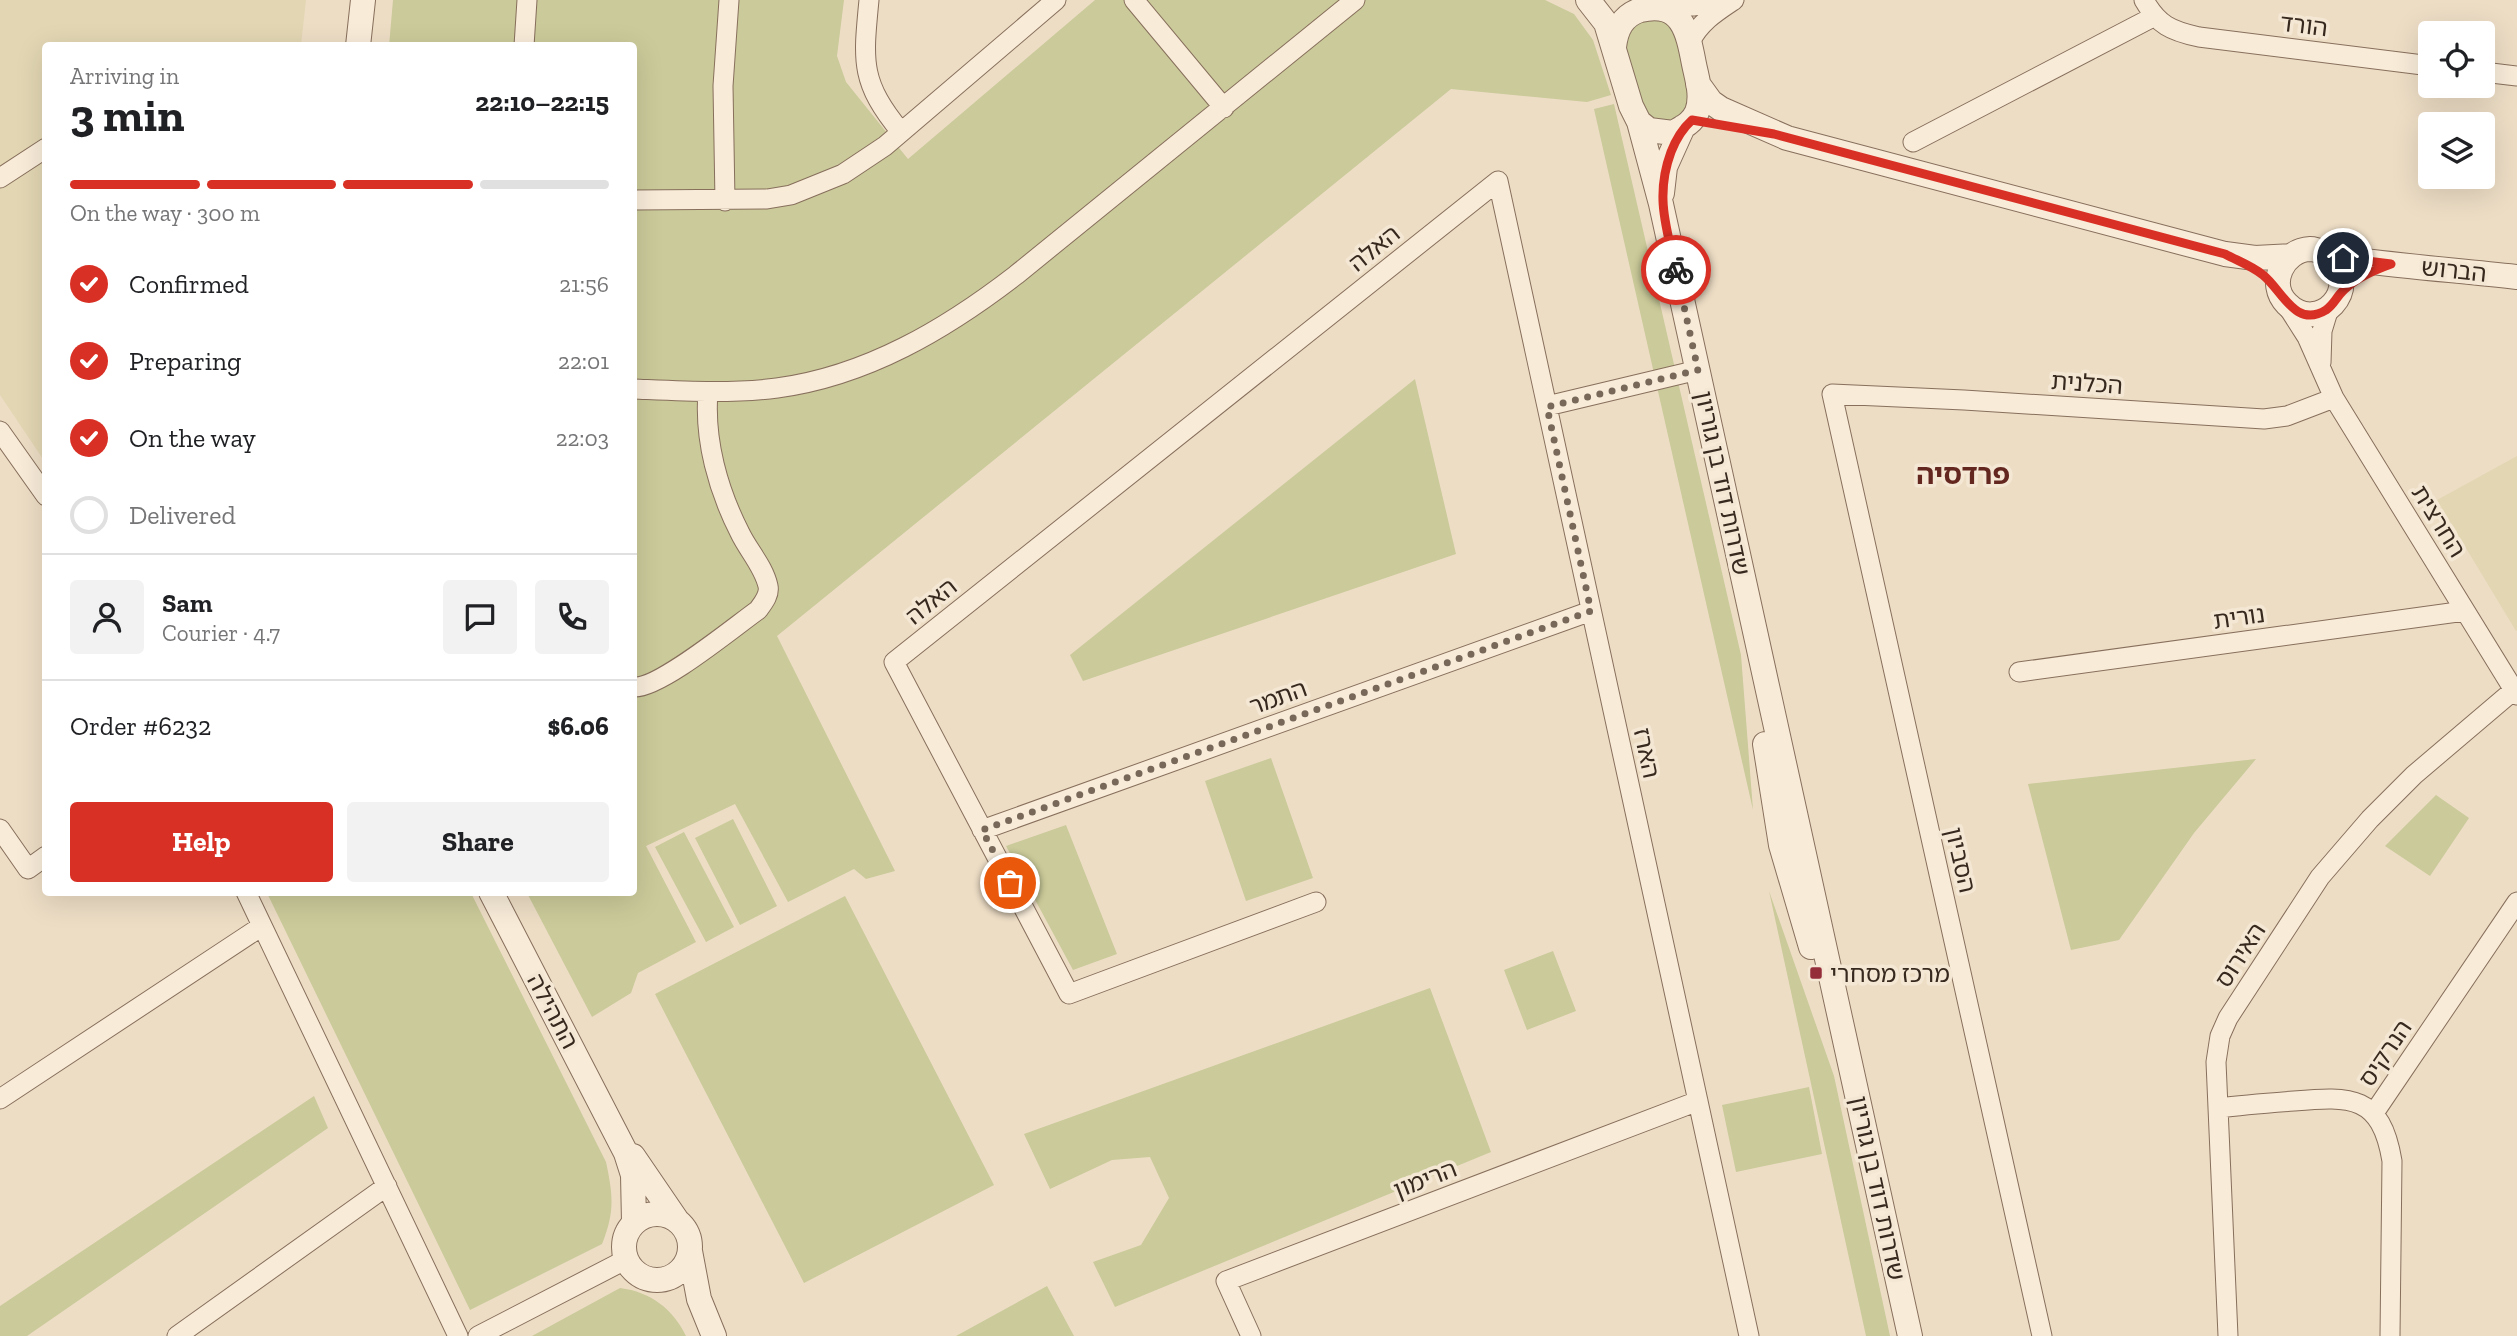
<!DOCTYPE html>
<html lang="en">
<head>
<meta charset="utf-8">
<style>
	body { margin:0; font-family:"Zilla Slab","Noto Sans Hebrew",serif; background:#f2f2f2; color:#202124; height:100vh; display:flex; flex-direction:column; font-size:26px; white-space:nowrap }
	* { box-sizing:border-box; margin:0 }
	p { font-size:23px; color:#757577 }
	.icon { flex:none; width:38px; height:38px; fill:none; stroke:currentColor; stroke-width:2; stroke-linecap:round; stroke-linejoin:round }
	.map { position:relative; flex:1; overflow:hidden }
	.sheet { position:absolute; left:42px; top:42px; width:595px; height:854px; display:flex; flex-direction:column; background:#fff; border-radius:7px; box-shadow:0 7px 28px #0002 }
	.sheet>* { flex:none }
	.controls { position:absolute; left:2418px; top:21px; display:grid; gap:14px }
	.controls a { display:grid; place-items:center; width:77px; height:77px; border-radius:7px; background:#fff; box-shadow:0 7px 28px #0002; font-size:35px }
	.pin { position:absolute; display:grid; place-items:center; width:60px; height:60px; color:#fff; margin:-30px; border:4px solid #fff; border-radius:50%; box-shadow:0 2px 7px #0007 }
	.courier { position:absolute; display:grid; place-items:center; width:70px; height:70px; margin:-35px; border:5px solid #d93025; border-radius:50%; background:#fff; color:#222; box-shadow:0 2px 9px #0007 }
	.head em { font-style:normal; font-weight:700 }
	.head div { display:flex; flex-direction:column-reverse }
	.head { display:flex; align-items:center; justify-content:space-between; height:119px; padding:0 28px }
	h1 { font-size:46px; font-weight:700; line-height:52px }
	.bar { display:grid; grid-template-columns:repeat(4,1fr); gap:10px 7px; align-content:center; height:84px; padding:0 28px }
	.bar i { height:9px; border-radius:5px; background:#e0e0e0 }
	.bar .selected { background:#d93025 }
	.bar p { grid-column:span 4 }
	.line { display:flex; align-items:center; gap:18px; padding:0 28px; border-top:2px solid #e0e0e0 }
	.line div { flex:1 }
	.round { display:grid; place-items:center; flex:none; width:74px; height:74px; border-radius:7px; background:#f2f2f2 }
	ol { padding:0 28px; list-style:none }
	li { display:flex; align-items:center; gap:21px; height:77px }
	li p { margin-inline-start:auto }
	li .icon { padding:7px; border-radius:50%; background:#d93025; color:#fff; stroke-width:4 }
	li:last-child { color:#757577 }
	li i { width:38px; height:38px; border:4px solid #e0e0e0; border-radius:50% }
	.action { display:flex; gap:14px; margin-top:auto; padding:14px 28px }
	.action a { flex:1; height:80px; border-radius:7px; background:#d93025; color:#fff; font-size:28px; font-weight:700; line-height:80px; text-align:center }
	.action a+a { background:#f2f2f2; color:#202124 }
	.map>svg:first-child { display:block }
	.farmland { fill:#e2d6b3 }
	.green { fill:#caca9a }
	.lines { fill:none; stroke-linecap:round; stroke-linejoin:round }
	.minor-casing { stroke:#876f5c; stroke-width:21 }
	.tertiary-casing { stroke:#876f5c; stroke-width:26 }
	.minor { stroke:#f8ebd8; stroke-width:19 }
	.tertiary { stroke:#f8ebd8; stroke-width:24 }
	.done { stroke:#776859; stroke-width:7; stroke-dasharray:0 12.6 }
	.route { stroke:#d93025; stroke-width:9 }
	.poi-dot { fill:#942e39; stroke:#f4e8d5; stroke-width:2.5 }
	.labels { text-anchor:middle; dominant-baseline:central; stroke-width:7; stroke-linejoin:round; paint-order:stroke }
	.street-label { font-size:24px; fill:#38291f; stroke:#f4e8d5 }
	.poi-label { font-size:24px; fill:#38291f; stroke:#f4e8d5; text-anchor:start }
	.quarter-label { font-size:28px; font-weight:bold; fill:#632720; stroke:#f4e8d5 }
</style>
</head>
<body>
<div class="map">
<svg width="2517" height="1336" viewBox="0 0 2517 1336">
	<rect width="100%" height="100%" fill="#edddc5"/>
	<path class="farmland" d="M0,0H306L301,45L46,46L45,462L0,395Z
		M2517,456V630L2516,631L2437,500Z"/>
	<path class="green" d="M393,0H844L837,56L846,82L908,159L1095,0H1545L1574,14L1593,40L1611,95L1587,102L1451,89L777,636L895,871L866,879L854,869L788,902L735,804L646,846L696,942L638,973L631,993L592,1017L527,893L634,892V46H389Z
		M1667,18L1680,38L1690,106L1671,124L1646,116L1623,47L1638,20Z
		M1614,104L1741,655L1753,810L1594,109Z
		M1415,379L1456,554L1083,681L1070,655Z
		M1271,758L1313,878L1246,901L1205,781Z
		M2256,759L2194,833L2119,940L2071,950L2028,784Z
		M2436,795L2469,818L2430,876L2385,846Z
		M733,819L777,906L740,925L695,838Z
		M1066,825L1117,954L1073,970L1006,846Z
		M684,832L734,927L706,942L655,847Z
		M1769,891L1834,1076L1890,1336H1866Z
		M267,893H471L606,1162C613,1195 615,1212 602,1244L470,1310Z
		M845,896L994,1185L804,1283L655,994Z
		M1553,951L1576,1011L1527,1030L1504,970Z
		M1430,988L1491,1152L1115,1307L1093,1262L1141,1245L1169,1198L1150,1157L1112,1160L1050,1189L1024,1134Z
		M1809,1087L1822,1154L1736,1172L1722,1105Z
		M314,1096L328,1128L27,1336H0V1306Z
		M1047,1286L1074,1336H956Z
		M620,1288C651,1292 673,1309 686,1336H532Z"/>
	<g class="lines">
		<defs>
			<path id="minor" d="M869,0C863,62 860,82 901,132
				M1134,0L1224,108
				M2144,0C2158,25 2171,31 2199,37L2431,66
				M1663,6H1694L1723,0
				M1690,42C1700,22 1716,12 1734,0
				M524,46L527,0
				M2483,72L2517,76
				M1913,142L2155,16
				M0,178L46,148
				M634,200L767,199L791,195L843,174L885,146L1056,0
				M725,201L723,86L729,0
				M2286,304L2307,337L2334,398L2517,695
				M2321,363L2322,331L2329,308
				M634,389C681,391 730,394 777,388C867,376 946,329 1016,275L1355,0
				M1547,406L1698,370
				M0,431L46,496
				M2019,672L2465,611
				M634,687C659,689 734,627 758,610C763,603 770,595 768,586C764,567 748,550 740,533C718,490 704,440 708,392
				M0,829L28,869L46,856
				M982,830L1591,611
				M246,892L458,1336
				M1316,902L1069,994L894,662L1498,181L1749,1336
				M0,1099L262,926
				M2218,1108C2243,1105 2268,1103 2294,1101C2351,1096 2381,1095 2392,1161L2390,1336
				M2374,1113L2517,902
				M177,1336L387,1186
				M478,1336L627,1259
				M1251,1336L1226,1281L1698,1101
				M2042,1336L1832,394L1964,400L2264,419L2287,416L2334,398
				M2228,1336L2216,1062L2220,1036L2228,1018L2320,877L2370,819L2414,775L2514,690"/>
			<path id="tertiary" d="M1588,0L1606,23L1631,106L1639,122L1649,130L1673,133C1683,127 1692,123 1697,112C1703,96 1697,79 1694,64C1688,32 1682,0 1640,10C1622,16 1616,30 1614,47
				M358,46L363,0
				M1698,84L1711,102L1721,109L1787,138L2225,254L2255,258L2291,256
				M1639,122L1661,204L1910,1336
				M1662,193L1665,167L1683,127
				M2329,255C2364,290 2318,335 2287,304C2267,284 2283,250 2310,249C2318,249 2323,253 2330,256C2338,258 2348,259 2357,260C2410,267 2464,271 2517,277
				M1765,744L1781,845L1811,947
				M491,892L626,1153L633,1175L634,1222
				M633,1156L676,1219
				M624 1247a33 33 0 1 1 66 0a33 33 0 1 1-66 0Z
				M690,1251L699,1299L714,1336"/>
		</defs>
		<use href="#minor" class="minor-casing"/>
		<use href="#tertiary" class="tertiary-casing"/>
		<use href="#minor" class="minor"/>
		<use href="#tertiary" class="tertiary"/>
	</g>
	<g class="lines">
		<path class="done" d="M1010,883L982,830L1591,611L1547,407L1698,370L1676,270"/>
		<path class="route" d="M1676,270C1666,227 1655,195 1671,152C1676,139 1682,129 1692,120L1774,134L2225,254C2238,261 2252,266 2263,275C2282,290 2295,329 2326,310C2333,305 2335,300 2340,294C2353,279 2374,270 2391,264L2343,258"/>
	</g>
	<rect class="poi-dot" x="1809" y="966" width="14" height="14" rx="3.5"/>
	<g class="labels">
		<g class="street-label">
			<text transform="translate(2304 25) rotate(7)">הורד</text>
			<text transform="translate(1374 248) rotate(-39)">האלה</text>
			<text transform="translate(2454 270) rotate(6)">הברוש</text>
			<text transform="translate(2087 383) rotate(4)">הכלנית</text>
			<text transform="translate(1723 483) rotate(78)">שדרות דוד בן גוריון</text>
			<text transform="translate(2439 521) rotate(58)">החרצית</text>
			<text transform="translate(931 601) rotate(-39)">האלה</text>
			<text transform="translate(2239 617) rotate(-8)">נורית</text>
			<text transform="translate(1278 697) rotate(-20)">התמר</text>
			<text transform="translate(1647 753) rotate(78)">הארז</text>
			<text transform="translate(1961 860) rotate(77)">הסביון</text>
			<text transform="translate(2240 955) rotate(-57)">האירוס</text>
			<text transform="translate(553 1011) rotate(62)">התהילה</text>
			<text transform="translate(2385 1053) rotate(-56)">הנרקיס</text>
			<text transform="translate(1425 1179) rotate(-21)">הרימון</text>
			<text transform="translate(1878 1188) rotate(78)">שדרות דוד בן גוריון</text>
		</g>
		<g class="poi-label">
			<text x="1830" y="973">מרכז מסחרי</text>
		</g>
		<g class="quarter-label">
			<text x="1963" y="474">פרדסיה</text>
		</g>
	</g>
</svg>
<div class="controls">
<a><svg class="icon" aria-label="locate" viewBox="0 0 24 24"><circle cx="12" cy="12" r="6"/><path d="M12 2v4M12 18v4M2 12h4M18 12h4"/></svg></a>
<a><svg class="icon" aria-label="layers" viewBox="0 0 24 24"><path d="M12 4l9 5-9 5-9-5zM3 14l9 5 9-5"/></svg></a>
</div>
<div class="pin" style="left:1010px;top:883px;background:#ea580c"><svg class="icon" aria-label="bag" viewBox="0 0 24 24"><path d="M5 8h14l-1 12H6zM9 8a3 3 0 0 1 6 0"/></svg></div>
<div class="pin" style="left:2343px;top:258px;background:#1f2937"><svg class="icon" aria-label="home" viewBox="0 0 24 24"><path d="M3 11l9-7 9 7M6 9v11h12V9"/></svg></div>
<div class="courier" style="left:1676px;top:270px"><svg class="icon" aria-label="bike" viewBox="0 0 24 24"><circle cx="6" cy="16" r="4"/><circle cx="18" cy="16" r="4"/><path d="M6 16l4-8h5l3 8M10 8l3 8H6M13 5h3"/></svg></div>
<section class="sheet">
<div class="head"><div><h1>3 min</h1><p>Arriving in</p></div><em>22:10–22:15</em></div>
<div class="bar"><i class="selected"></i><i class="selected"></i><i class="selected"></i><i></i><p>On the way · 300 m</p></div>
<ol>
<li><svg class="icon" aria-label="check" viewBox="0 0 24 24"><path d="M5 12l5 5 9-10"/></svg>Confirmed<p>21:56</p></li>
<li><svg class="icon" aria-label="check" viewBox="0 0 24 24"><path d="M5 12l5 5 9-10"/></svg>Preparing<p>22:01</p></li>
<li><svg class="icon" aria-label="check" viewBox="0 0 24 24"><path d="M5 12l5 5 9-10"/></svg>On the way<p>22:03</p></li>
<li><i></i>Delivered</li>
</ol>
<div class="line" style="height:126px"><a class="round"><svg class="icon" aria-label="person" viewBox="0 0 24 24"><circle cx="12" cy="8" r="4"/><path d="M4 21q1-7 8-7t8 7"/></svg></a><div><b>Sam</b><p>Courier · 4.7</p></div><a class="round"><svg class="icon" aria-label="chat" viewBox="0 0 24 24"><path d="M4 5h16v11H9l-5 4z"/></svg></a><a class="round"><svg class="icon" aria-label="phone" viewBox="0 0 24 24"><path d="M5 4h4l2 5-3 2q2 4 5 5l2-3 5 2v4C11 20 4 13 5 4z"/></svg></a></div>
<div class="line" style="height:91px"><div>Order #6232</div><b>$6.06</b></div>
<div class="action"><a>Help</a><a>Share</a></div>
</section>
</div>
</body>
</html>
